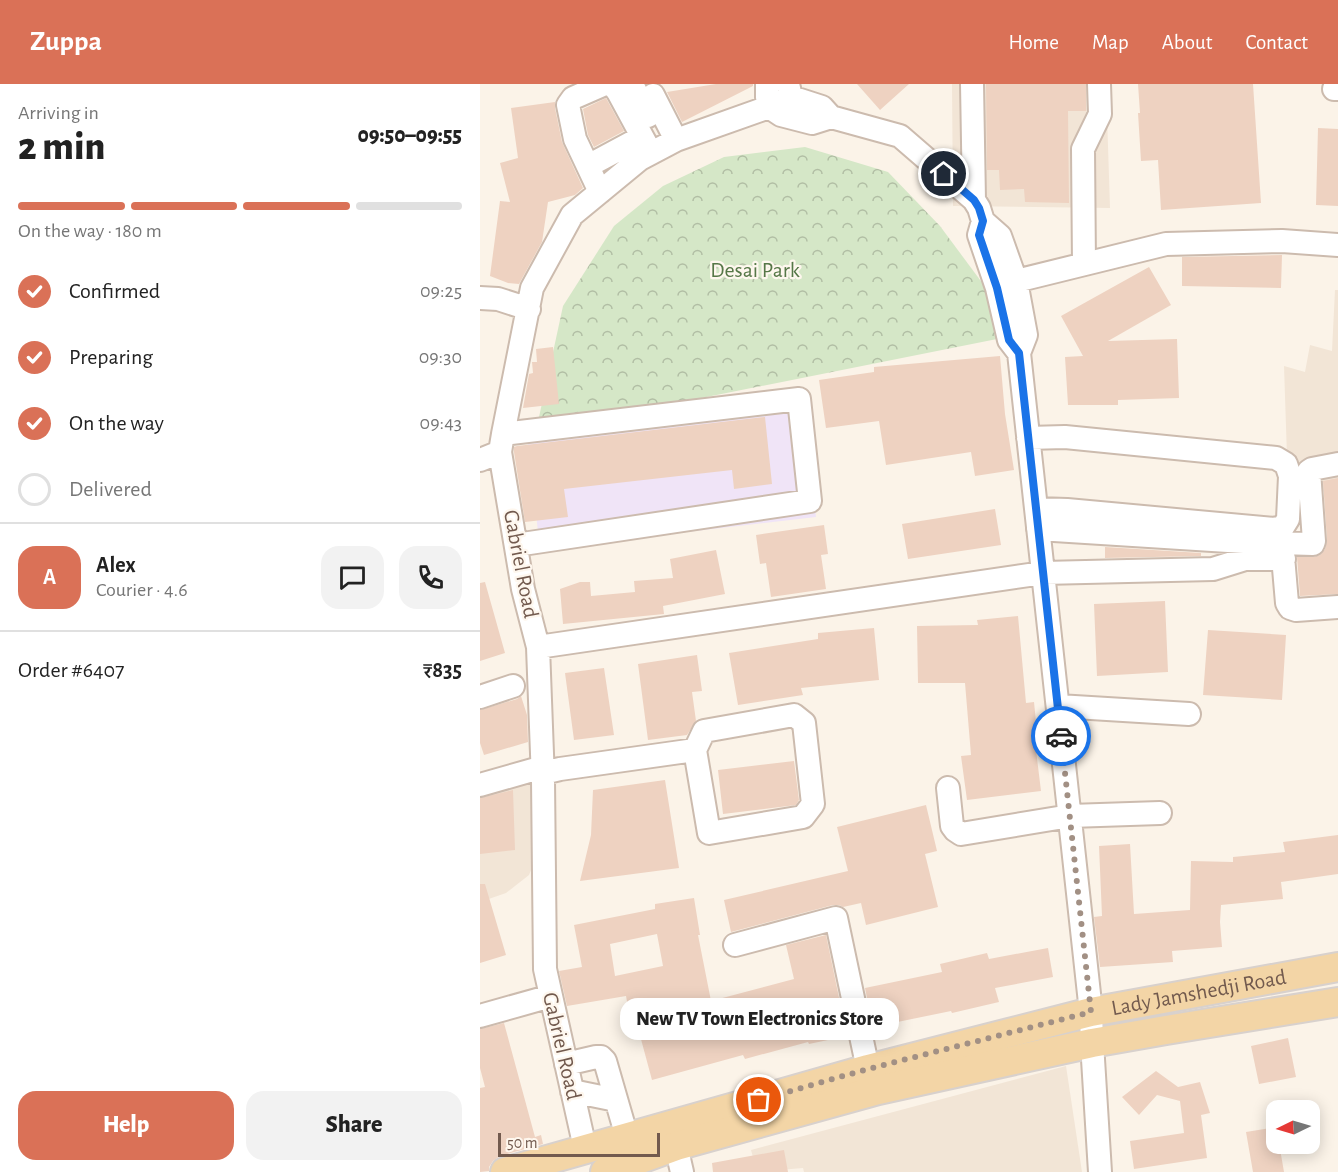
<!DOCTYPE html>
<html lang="en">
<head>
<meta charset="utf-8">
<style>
	body { margin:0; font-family:"Alegreya Sans",sans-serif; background:#f2f2f2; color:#222; height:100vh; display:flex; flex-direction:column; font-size:22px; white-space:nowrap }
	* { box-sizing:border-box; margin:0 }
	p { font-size:20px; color:#767676 }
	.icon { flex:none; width:33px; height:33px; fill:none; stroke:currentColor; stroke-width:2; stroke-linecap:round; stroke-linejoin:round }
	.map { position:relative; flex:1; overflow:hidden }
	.sheet { display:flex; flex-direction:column; background:#fff; width:480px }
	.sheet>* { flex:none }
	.needle { width:39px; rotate:265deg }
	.controls { position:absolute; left:786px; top:1016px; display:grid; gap:12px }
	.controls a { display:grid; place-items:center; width:54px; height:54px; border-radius:12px; background:#fff; box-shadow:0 3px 15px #0003; font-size:30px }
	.scale { position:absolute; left:18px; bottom:15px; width:162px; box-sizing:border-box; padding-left:6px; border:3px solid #725a4e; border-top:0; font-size:16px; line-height:21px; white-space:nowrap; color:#725a4e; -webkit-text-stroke:4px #fef7ee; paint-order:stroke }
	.pin { position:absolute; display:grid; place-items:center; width:51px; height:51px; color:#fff; margin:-26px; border:3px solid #fff; border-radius:50%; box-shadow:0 2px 6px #0007 }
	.courier { position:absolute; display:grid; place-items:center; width:60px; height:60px; margin:-30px; border:4px solid #1a73e8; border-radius:50%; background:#fff; color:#222; box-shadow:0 2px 8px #0007 }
	.bubble { position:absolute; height:42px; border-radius:18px; background:#fff; box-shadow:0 3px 15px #0003; font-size:20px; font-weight:800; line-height:42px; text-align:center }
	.overview em { font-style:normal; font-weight:800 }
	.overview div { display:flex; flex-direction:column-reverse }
	.overview { display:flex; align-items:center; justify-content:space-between; height:102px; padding:0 18px }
	h1 { font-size:39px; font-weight:800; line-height:45px }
	.bar { display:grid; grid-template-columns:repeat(4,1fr); gap:9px 6px; align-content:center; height:72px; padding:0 18px }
	.bar i { height:8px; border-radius:4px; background:#e0e0e0 }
	.bar .on { background:#da7157 }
	.bar p { grid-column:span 4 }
	.line { display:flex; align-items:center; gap:15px; padding:0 18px; border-top:2px solid #e0e0e0 }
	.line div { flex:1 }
	.round { display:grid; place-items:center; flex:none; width:63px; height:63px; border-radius:18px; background:#f2f2f2 }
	ol { padding:0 18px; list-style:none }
	li { display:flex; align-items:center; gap:18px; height:66px }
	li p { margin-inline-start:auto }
	li .icon { padding:6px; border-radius:50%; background:#da7157; color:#fff; stroke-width:4 }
	li:last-child { color:#767676 }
	li i { width:33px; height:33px; border:3px solid #e0e0e0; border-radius:50% }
	.action { display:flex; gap:12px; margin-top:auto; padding:12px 18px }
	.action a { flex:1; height:69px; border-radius:18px; background:#da7157; color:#fff; font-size:24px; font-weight:800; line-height:69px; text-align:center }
	.action a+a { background:#f2f2f2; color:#222 }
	header { display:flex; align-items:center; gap:36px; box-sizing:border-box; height:84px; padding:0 30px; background:#da7157; color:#fff }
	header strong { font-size:28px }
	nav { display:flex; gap:33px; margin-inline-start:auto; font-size:21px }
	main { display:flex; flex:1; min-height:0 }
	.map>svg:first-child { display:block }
	.residential { fill:#f2e5d6 }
	.education { fill:#f0e4f7 }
	.forest { fill:url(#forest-crowns) }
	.building { fill:#eed2c1; fill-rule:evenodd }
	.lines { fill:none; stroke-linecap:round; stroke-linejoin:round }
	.minor-casing { stroke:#ccbbae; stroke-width:26 }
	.major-casing { stroke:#d8d1cd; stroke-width:32 }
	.minor { stroke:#fff; stroke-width:22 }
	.major { stroke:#f3d5a6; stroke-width:28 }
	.done { stroke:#a29084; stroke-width:6; stroke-dasharray:0 10.8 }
	.route { stroke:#1a73e8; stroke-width:8 }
	.labels { text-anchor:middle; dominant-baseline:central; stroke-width:4.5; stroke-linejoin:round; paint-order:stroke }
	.park-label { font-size:22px; fill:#567747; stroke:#fef7ee }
	.street-label { font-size:22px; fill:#725a4e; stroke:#fef7ee }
</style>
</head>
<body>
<header>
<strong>Zuppa</strong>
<nav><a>Home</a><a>Map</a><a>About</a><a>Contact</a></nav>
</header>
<main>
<section class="sheet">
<div class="overview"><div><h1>2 min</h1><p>Arriving in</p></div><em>09:50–09:55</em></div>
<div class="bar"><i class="on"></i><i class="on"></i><i class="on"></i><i></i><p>On the way · 180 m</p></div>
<ol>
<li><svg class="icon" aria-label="check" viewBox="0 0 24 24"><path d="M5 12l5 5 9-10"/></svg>Confirmed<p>09:25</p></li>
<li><svg class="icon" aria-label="check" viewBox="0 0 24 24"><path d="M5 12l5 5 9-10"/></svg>Preparing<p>09:30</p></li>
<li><svg class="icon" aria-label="check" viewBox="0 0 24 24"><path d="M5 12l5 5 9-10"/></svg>On the way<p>09:43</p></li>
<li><i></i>Delivered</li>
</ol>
<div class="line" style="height:108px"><b class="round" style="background:#da7157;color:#fff">A</b><div><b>Alex</b><p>Courier · 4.6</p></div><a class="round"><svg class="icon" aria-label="chat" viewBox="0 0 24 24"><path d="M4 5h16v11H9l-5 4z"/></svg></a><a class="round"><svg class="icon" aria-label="phone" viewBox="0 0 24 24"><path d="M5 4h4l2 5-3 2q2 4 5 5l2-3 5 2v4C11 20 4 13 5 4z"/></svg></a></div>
<div class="line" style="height:78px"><div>Order #6407</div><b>₹835</b></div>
<div class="action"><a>Help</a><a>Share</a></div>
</section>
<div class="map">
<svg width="858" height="1088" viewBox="0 0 858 1088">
	<defs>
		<pattern id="forest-crowns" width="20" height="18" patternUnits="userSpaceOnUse" patternTransform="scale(1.5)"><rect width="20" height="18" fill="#d5e7c7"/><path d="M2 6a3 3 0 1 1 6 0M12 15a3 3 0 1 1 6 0" fill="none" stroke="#b1bea4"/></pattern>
	</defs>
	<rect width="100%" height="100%" fill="#fbf3e8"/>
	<path class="residential" d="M472,0H626L630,124L473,122Z
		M855,206H858V417L854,409L808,403L804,282L825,288L830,261L852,267Z
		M59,677L58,769L49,791L26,809L0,818V696Z
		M586,982L602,1088H324L323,1084L277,1088L271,1066Z"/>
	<path class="education" d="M324,327L336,433L60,465L48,360Z"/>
	<path class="forest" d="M325,63L408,88L460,142L509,208L522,254L56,347L83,222L134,142L183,102L244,73Z"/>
	<path class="building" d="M236,0H273V2L202,38L187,8Z
		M377,0H429L400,26Z
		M506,0H606V27H588L589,119L545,118L544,105L520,106L519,86H507Z
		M658,0H773L781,119L681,126L678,76L661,77L658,29H660Z
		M126,14L144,47L114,63L108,51L103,25Z
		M75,18V24L82,58L103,104L95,111L68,118L62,158L39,200L28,199L10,192L20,117L30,118L20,79L38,74L31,24Z
		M838,44L858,45V122L836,121Z
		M802,171L801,204L702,202V173Z
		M669,183L691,221L628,257L697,255L699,314L638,316V321H588L585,273L603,272L581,232Z
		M73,263L79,320L43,324L49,290L53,289L52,278H57L56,265Z
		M520,272L525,330L534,386L495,392L491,368L406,381L399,337L346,344L339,296L394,288V283Z
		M285,333L292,400L254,405L252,386L84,405L88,433L45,438L34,368V363L37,362Z
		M858,394V510L820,512L817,473H833L840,471L845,465L847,456L843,397Z
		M515,425L521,461L428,475L422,440Z
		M344,441L348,470L341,471L346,505L291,513L286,479L280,480L276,451Z
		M625,463L721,469V472L625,474Z
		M236,466L245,510L183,522L184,530L83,540L80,505L100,498H110L111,512L155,508L154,497L193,494L190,475Z
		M5,498L25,569L0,577V499Z
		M685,517L688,588L617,592L614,520Z
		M538,532L546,619L554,618L558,658H555L561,707L487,716L481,672L491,671L485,599H438L437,542L498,541L497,536Z
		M394,544L399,596L321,604L323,611L258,621L249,569L338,555V549Z
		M728,546L806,551L802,616L723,611Z
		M217,571L222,607L212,608L216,637L207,651L168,656L158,580Z
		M124,584L134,651L94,656L85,589Z
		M41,612L47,631L48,658L4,671L0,659V626L37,615Z
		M314,677L319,716L316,721L243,730L238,686Z
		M185,696L199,784L100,797L111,751L113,706Z
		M33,706L35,766L0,770V714Z
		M446,721L457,767L445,770L458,823L386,841L381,819L363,823L359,821H353L251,848L244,816L368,787L357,743Z
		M858,751V790L801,798L803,815L741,821L740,838L742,863L692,867L693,878L620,883L614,833L622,832L619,762L650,760L654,830L710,826L711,777L753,778V773L805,768L803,758Z
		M0,800H5L26,871L0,879Z
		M214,814L220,851H218L231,917L314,895L306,861L346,851L367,952L329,960L328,958L265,975L263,971L172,996L155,933L150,934L146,912L87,922L79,887L102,883L94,841L175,825V820ZM177,850L183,882L135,892L130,860Z
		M568,864L573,893L515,904L519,918L472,929L471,927L393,943L385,904L462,888L460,880L507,869L509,875Z
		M24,939L55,1053L61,1051L63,1060L20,1072L13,1077L9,1083V1087L0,1088V1004L5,1003L0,984V945Z
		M808,954L816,993L779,1000L771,962Z
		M676,987L698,1003L720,998L730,1029L721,1031L727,1074L654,1085L650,1057L704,1049L700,1017L677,1011L659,1031L642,1013Z
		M796,1043V1059H799L804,1088H773L766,1048Z
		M304,1066L308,1088H233L232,1079Z"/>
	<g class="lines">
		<defs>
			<path id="minor" d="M130,0L133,1L138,8L171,69
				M152,0L168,32
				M287,0V13L289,23L301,31L332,39L351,33
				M308,0L311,13L342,23L351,33L420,52L494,116L499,124L503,137L520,152L536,197L546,251L539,269L611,928L612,959L620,1088
				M492,0L494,116
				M854,5H858
				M173,11L196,56
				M108,82L162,53
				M120,108L95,55L88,21L93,14L125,0
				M503,137L499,151L517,204L529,256L539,269
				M604,180L603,65L620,30L619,0
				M517,204L536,197L686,160L802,157L858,161
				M0,214L18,215L49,225
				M23,350L319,315L330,417L36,461
				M548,354L585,353L796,374L806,380L810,392L808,435L803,443L794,445L587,426L557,425
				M0,376L20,368
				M558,445L764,458L833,460L834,457L829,387L832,385L858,380
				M802,461L807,519L810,524L816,526L858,523
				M58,563L563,489L733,485L765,475H804
				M0,613L33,602
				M578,622L709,630
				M63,689L80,685L215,666L224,647L314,631L324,639L333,720L323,733L229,749L215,666
				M0,701L63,683
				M468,704L472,742L475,746L481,750L590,732L680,729
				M255,861L356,834L388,985
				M0,932L71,912
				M86,980L116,973H121L125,977L147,1053
				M92,1007L136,1016
				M196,1062L202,1088
				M105,1064L65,885L63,696L58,563L43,505L20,368L23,350L52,204L92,131L160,75L196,56L289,23L311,13"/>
			<g id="major">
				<path id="s1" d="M25,1088L388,985L611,928L858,883"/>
				<path d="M125,1088L196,1062L398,1006L612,959L686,946L858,918"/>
			</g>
		</defs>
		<use href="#minor" class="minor-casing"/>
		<use href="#major" class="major-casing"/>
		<use href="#minor" class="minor"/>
		<use href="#major" class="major"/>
	</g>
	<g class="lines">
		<path class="done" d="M279,1016L388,985L611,928L581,652"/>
		<path class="route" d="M464,90L494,116L499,124L503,137L499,151L517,204L529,256L539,269L581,652"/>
	</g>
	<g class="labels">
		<g class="park-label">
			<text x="275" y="186">Desai Park</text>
		</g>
		<g class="street-label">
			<text transform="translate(41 480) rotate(79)">Gabriel Road</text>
			<text stroke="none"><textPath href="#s1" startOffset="717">Lady Jamshedji Road</textPath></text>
			<text transform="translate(82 962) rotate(77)">Gabriel Road</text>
		</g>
	</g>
</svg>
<div class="controls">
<a><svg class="needle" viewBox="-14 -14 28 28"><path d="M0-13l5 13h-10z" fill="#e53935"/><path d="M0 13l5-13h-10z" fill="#767676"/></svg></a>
</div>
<div class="scale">50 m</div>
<div class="pin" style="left:279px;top:1016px;background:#ea580c"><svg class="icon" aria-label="bag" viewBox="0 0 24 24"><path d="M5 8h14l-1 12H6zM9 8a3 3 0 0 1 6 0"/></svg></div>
<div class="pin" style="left:464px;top:90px;background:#1f2937"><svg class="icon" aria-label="home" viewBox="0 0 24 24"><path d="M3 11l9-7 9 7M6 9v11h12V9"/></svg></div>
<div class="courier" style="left:581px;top:652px"><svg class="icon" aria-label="car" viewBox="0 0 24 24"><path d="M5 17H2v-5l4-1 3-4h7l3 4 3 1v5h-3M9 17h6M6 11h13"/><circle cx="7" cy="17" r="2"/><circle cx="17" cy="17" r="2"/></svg></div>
<div class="bubble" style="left:140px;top:914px;width:279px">New TV Town Electronics Store</div>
</div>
</main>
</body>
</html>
